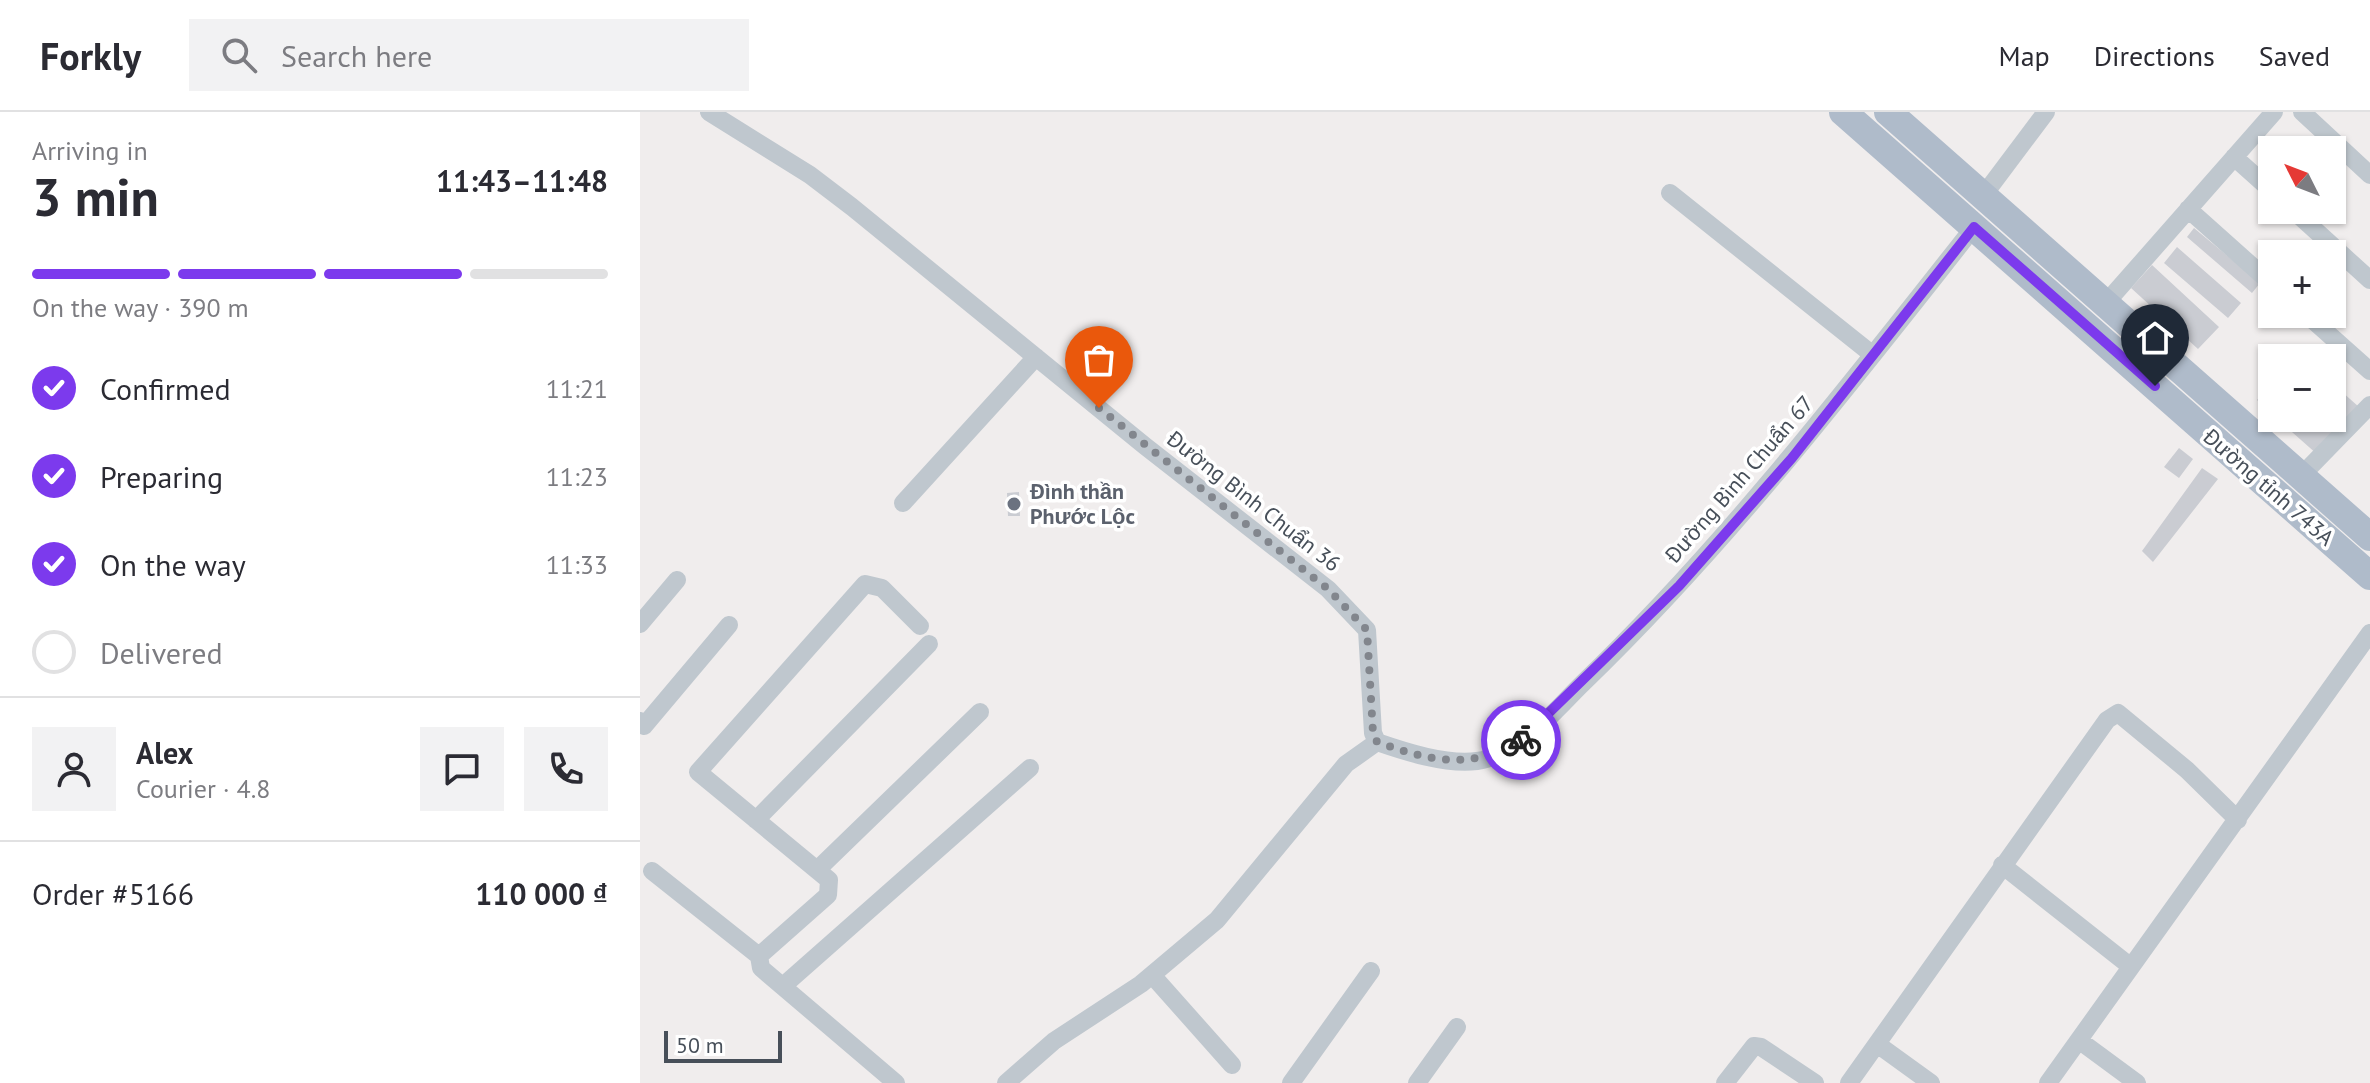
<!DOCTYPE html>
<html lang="en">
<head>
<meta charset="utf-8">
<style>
	body { margin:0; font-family:"PT Sans",sans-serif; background:#f2f2f3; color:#2b2b33; height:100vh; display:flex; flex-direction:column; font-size:30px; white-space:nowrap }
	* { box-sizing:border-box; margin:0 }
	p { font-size:26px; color:#7c7c81 }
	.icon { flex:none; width:44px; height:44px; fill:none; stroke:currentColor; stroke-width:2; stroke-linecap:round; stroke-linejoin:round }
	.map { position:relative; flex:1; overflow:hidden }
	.panel { display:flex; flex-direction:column; background:#fff; width:640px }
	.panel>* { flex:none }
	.needle { width:52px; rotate:312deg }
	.controls { position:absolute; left:1618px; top:24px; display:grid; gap:16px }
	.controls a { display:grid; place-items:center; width:88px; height:88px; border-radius:0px; background:#fff; box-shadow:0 2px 6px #0004; font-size:40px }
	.scale { position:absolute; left:24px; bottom:20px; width:118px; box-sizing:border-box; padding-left:8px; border:4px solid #474f59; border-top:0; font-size:22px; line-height:28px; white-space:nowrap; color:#474f59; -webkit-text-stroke:6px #fff; paint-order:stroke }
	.pin { position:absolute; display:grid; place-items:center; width:68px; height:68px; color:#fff; margin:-82px -34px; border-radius:50% 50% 50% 0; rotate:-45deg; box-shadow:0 0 8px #0007 }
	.pin .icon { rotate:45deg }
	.courier { position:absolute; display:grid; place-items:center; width:80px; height:80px; margin:-40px; border:6px solid #7c3aed; border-radius:50%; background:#fff; color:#222; box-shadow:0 2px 10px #0007 }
	.overview em { font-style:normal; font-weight:700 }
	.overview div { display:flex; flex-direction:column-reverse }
	.overview { display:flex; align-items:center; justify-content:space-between; height:136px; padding:0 32px }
	h1 { font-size:52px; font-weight:700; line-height:60px }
	.bar { display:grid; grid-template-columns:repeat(4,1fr); gap:12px 8px; align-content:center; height:96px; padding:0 32px }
	.bar i { height:10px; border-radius:6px; background:#e1e1e2 }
	.bar .active { background:#7c3aed }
	.bar p { grid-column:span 4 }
	.line { display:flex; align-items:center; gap:20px; padding:0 32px; border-top:2px solid #e1e1e2 }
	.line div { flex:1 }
	.round { display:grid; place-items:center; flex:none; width:84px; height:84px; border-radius:0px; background:#f2f2f3 }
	ol { padding:0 32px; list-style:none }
	li { display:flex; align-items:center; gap:24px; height:88px }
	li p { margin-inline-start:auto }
	li .icon { padding:8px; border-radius:50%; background:#7c3aed; color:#fff; stroke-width:4 }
	li:last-child { color:#7c7c81 }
	li i { width:44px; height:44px; border:4px solid #e1e1e2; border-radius:50% }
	header { display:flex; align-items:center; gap:48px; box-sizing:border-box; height:112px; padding:0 40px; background:#fff; border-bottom:2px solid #e1e1e2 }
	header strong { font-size:38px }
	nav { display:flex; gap:44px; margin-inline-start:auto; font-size:28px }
	.search { width:560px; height:72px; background:#f2f2f3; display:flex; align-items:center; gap:20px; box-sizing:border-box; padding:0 28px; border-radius:0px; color:#7c7c81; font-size:30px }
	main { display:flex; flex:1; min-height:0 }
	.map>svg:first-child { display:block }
	.building { fill:#caccd2 }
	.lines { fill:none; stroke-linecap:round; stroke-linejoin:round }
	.minor { stroke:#bfc7ce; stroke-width:18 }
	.primary { stroke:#afbbca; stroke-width:28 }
	.done { stroke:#82868d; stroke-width:8; stroke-dasharray:0 14.4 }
	.route { stroke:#7c3aed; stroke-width:10 }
	.worship-dot { fill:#6b7280; stroke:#fff; stroke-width:3 }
	.labels { text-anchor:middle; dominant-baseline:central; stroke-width:7; stroke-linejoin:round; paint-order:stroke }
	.street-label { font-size:22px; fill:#474f59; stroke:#fff }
	.worship-label { font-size:22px; font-weight:bold; fill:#5b616d; stroke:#fff; text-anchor:start }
</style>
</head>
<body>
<header>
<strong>Forkly</strong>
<div class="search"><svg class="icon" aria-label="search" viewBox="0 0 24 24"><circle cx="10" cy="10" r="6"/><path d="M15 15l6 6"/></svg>Search here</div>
<nav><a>Map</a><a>Directions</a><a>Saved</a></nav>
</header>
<main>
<section class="panel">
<div class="overview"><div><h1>3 min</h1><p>Arriving in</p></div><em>11:43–11:48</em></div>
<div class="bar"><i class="active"></i><i class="active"></i><i class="active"></i><i></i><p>On the way · 390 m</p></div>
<ol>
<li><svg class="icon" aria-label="check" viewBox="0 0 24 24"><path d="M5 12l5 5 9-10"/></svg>Confirmed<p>11:21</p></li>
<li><svg class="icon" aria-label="check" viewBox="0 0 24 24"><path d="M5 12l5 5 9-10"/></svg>Preparing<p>11:23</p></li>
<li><svg class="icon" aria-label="check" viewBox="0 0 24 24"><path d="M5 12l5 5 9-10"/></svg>On the way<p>11:33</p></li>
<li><i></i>Delivered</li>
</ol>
<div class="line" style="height:144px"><a class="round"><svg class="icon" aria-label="person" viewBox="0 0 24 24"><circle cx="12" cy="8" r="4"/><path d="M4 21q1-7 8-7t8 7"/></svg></a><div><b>Alex</b><p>Courier · 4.8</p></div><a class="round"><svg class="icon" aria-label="chat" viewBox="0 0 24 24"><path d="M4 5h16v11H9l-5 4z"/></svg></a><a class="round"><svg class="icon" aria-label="phone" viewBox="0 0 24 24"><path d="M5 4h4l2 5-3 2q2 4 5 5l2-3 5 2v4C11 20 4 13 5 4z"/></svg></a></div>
<div class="line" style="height:104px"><div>Order #5166</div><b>110 000 ₫</b></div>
</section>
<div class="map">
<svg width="1730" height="971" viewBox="0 0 1730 971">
	<rect width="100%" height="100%" fill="#f0eded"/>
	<path class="building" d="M1554,116L1620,171L1612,181L1547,125Z
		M1537,135L1601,191L1588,206L1524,151Z
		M1512,153L1579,215L1558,237L1491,176Z
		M1632,271V302L1617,288Z
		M1692,271L1719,295L1707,309L1692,296Z
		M1636,306H1681L1698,321L1678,343Z
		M1539,336L1553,347L1539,366L1524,355Z
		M1562,356L1578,367L1513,450L1502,439Z
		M379,380L380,404H368L367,381Z"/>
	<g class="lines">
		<path class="minor" d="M69,0L170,63L212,95L505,334L688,477L727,518L733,621L737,630C766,640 806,653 837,649C880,643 915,598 943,571C1088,431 1210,272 1334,115
			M1662,0L1730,63
			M1594,45L1632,79
			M1030,81L1233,243
			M1343,84L1406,0
			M1548,97L1632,172
			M1653,98L1730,168
			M1465,192L1634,0
			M1666,202L1730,259
			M1661,364L1730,293
			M263,391L396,245
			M0,512L37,468
			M0,609L4,614L89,513
			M116,708L289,532
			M1362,753L1490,854
			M177,758L340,600
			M12,759L119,844
			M512,863L592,953
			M143,874L390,656
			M1440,929L1497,971
			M1237,932L1291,971
			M256,971L121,856L119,844L188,783L189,768L58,660L225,472L242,476L280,514
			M366,971L414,929L501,872L577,808L706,652L737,630
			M651,971L731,859
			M777,971L817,915
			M1085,971L1114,934L1121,935L1175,971
			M1209,971L1467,608L1478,601L1547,658L1598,708
			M1408,971L1730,521"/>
		<path class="primary" d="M1203,0L1730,464
			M1248,0L1730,425"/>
	</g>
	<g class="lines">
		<path class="done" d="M459,296L688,477L727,518L733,621L737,630C789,649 832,659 881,628"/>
		<path class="route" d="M881,628L1039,474L1152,346L1334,115L1515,274"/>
	</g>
	<circle class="worship-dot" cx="374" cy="392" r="8"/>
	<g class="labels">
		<g class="street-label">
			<text transform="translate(1099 367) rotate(-49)">Đường Bình Chuẩn 67</text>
			<text transform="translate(1629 375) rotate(41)">Đường tỉnh 743A</text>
			<text transform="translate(614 389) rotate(38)">Đường Bình Chuẩn 36</text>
		</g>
		<g class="worship-label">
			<text x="390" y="379">Đình thần<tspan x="390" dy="25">Phước Lộc</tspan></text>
		</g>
	</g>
</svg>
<div class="controls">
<a><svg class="needle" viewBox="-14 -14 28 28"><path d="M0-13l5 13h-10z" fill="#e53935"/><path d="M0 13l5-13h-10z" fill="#7c7c81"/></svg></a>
<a>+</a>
<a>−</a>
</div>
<div class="scale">50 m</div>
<div class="pin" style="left:459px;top:296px;background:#ea580c"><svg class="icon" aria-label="bag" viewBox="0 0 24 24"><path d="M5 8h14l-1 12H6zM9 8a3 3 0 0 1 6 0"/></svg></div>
<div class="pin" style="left:1515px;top:274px;background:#1f2937"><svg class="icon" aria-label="home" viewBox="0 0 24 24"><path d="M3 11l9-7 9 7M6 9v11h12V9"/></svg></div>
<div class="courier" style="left:881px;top:628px"><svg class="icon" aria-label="bike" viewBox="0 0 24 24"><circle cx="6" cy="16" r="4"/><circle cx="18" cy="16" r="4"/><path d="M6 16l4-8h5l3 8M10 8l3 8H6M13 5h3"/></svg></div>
</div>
</main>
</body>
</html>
